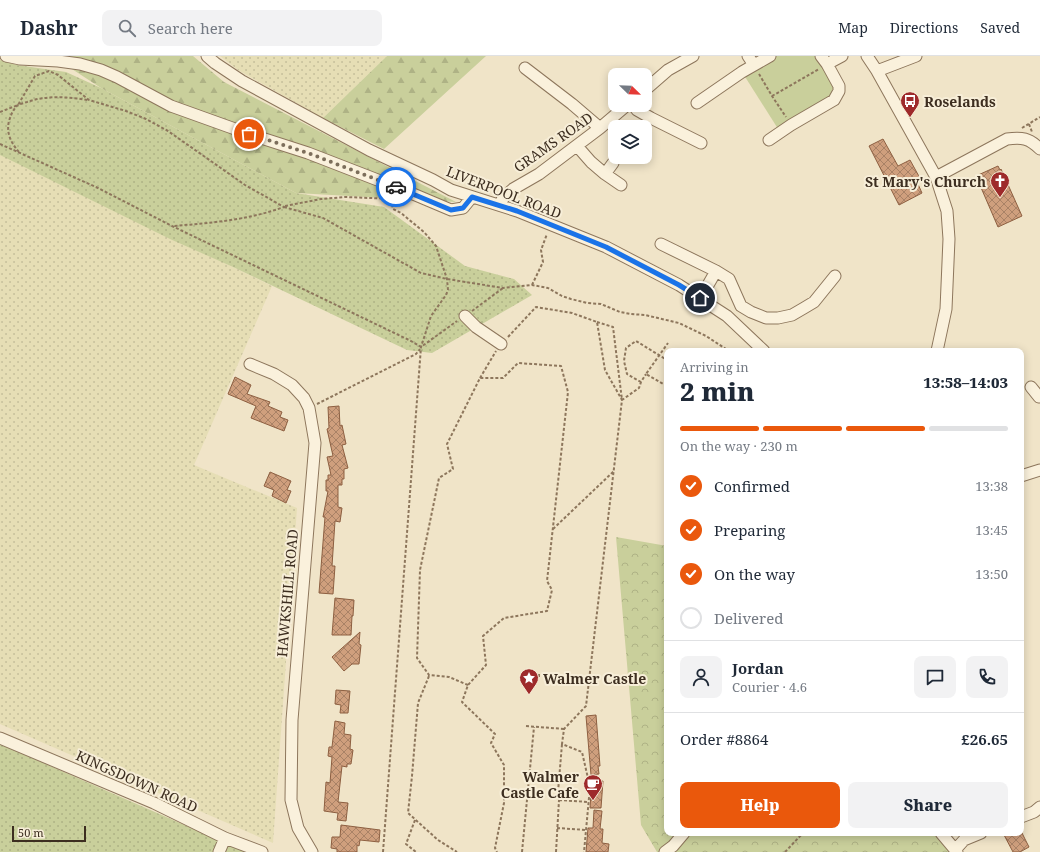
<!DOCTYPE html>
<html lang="en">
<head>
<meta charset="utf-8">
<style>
	body { margin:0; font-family:"Noto Serif",serif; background:#f2f2f3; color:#1f2937; height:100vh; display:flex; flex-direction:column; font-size:15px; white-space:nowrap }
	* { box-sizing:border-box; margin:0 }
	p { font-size:13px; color:#747a83 }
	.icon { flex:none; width:22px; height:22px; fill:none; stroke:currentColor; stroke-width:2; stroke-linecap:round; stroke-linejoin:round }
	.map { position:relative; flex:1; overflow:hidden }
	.side { position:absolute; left:664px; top:292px; width:360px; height:488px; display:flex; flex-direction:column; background:#fff; border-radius:8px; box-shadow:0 2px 10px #0003 }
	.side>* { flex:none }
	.needle { width:26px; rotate:113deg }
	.buttons { position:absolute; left:608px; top:12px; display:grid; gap:8px }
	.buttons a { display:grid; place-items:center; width:44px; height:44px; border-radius:8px; background:#fff; box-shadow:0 2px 10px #0003; font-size:20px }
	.scale { position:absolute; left:12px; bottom:10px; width:74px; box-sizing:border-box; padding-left:4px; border:2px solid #3d2e20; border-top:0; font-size:11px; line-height:14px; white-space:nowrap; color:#3d2e20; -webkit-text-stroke:3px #f7eed8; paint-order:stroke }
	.pin { position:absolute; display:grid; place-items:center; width:34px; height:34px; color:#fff; margin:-17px; border:2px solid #fff; border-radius:50%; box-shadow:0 1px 4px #0007 }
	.courier { position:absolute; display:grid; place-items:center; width:40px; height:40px; margin:-20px; border:3px solid #1a73e8; border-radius:50%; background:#fff; color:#222; box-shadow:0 1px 5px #0007 }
	.summary em { font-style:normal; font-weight:800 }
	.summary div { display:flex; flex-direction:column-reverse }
	.summary { display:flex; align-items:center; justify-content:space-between; height:68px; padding:0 16px }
	h1 { font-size:26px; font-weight:800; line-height:30px }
	.bar { display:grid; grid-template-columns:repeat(4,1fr); gap:6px 4px; align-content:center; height:48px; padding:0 16px }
	.bar i { height:5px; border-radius:3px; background:#e0e1e3 }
	.bar .selected { background:#ea580c }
	.bar p { grid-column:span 4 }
	.line { display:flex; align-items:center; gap:10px; padding:0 16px; border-top:1px solid #e0e1e3 }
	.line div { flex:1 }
	.round { display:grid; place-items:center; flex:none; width:42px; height:42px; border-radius:8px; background:#f2f2f3 }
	ol { padding:0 16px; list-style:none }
	li { display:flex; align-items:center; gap:12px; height:44px }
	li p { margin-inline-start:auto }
	li .icon { padding:4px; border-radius:50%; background:#ea580c; color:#fff; stroke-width:4 }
	li:last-child { color:#747a83 }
	li i { width:22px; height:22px; border:2px solid #e0e1e3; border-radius:50% }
	.primary-button { display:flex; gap:8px; margin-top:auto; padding:8px 16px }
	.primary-button a { flex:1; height:46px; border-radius:8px; background:#ea580c; color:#fff; font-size:16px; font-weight:800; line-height:46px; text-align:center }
	.primary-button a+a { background:#f2f2f3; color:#1f2937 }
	header { display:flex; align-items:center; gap:24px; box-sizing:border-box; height:56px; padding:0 20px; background:#fff; border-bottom:1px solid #e0e1e3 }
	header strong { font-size:19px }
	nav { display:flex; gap:22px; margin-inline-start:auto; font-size:14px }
	.search { width:280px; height:36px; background:#f2f2f3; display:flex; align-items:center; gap:10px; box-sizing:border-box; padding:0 14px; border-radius:8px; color:#747a83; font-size:15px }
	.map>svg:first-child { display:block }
	.farmland { fill:url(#farmland-dots) }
	.grass { fill:url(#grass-dots) }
	.forest { fill:url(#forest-firs) }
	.park { fill:url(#park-crowns) }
	.garden { fill:#c9cf9b }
	.building { fill:url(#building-cross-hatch); stroke:#8d5f41 }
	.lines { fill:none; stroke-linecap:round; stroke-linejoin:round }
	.minor-casing { stroke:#8d765c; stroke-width:13 }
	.path { stroke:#8d765c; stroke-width:2; stroke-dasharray:3 2; stroke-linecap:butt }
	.minor { stroke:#faf1dc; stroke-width:11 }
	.done { stroke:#7c6e5b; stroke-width:4; stroke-dasharray:0 7.2 }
	.route { stroke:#1a73e8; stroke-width:5 }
	.labels { text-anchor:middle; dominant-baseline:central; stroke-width:4; stroke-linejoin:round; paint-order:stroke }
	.poi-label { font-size:14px; font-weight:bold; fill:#3d2e20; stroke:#f7eed8; text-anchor:start }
	.street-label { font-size:14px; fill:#3d2e20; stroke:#f7eed8 }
</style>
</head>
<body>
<header>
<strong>Dashr</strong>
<div class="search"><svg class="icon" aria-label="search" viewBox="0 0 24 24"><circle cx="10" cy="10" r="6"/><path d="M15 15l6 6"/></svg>Search here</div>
<nav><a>Map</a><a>Directions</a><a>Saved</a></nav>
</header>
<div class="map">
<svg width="1040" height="796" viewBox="0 0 1040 796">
	<defs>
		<pattern id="farmland-dots" width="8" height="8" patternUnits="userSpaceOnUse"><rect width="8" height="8" fill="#e6deb5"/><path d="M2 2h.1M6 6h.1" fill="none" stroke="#c6bf9b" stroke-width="1.8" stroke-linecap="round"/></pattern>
		<pattern id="grass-dots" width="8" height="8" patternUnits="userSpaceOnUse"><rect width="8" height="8" fill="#c9cf9b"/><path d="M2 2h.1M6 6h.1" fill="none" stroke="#aeb285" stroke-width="1.8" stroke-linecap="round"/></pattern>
		<pattern id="forest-firs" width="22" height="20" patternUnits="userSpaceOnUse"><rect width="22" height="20" fill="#c9cf9b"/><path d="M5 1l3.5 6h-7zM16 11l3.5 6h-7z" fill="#aeb285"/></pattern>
		<pattern id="park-crowns" width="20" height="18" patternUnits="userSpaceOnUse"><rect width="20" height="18" fill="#c9cf9b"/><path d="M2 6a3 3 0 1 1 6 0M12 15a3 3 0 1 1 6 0" fill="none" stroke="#aeb285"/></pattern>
		<pattern id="building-cross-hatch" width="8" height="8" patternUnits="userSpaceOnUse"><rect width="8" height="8" fill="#cf9f7d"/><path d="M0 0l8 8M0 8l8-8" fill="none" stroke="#a98266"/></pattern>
	</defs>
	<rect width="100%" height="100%" fill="#f0e4c8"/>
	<path class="farmland" d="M220,0H387L323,62L238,14Z
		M0,98L272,230L194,409L297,452L273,787L0,668Z"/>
	<path class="grass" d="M0,4L17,9L66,16L101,32L296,137L384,151L465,210L514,223L532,239L432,297L407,294L233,211L170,183L0,99Z
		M0,688L246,796H0Z"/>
	<path class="forest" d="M52,0H193L224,26L456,146L296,137L101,32Z
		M387,0H486L384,93L323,62Z"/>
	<path class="park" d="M616,481L667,490V777H937L952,796H657L641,769Z"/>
	<path class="garden" d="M770,0H821L839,35L780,76L742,16Z"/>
	<path class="building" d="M883,83L898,110L910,104L921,124L917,126L922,137L899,149L869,90Z
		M998,110L1000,114L1001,113L1022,160L998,171L976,120Z
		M235,321L251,329L247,338L270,346L268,350L282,356L280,361L288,364L284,375L251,362L256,350L228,338Z
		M339,350L340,370L342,369L346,388L342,389L348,412L344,413V423H342V429H338V451L342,452L340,466L335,465L332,510H335L333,538L319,537L325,461H323L328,435H326V424H328V419H331L327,401L333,400L327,373L329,372L328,351Z
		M270,416L291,425L287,434L291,435L286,447L272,440L274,434L264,430Z
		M335,542L354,544L353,560H352L351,579H332Z
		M360,576L359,588L361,589L359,608H352L344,615L332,601Z
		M336,634L350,635L348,657H340L341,649L335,648Z
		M596,659L600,710H598L599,718L591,719L586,660Z
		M335,665L345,667L344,678L351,679L350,693L353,694L351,708H347V711L342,710L338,746L348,747L346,765L337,764L338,757L324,755L326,726L330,727L332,701L328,700L329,691H332Z
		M595,725H603L601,752H590L591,737H594Z
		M594,754L602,755L600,773H603L602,787L609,788L608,796H586L588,772H593Z
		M341,769L380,774L379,786L360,784L359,790L357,789V796H337V793L331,792L332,781H340Z
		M1003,777H1022L1029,791L1020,796H1013Z"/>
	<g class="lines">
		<defs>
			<path id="minor" d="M6,0L20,3L58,5L80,8L101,14L117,21L171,50L249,78L308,97L406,135L451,154L463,152L472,141
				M207,0L215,7L242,25L369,94L433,124L451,134L517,155L606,191L679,229L727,260L764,295
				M748,0L754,9
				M867,0L877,15L936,121L947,155L949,183L946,253L937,295
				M827,8L842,0
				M525,12L572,48L600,72
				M877,15L916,0
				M645,34L668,14L693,0
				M697,47L742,16L770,0
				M633,49L637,54L651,62L701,87
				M769,84L791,69L834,44L839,35V30L827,8L821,0
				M577,90L591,106L605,118L621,129
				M605,118L613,107
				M936,121L1007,83C1022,81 1029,82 1040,93
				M499,149L504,141L513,133L539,118L600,72L627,49
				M661,188L716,215L729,223L741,250L751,256L766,262H778L792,259L804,252L814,246L835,220
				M700,243L716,215
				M465,260L476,271L501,288
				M250,308L274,318L292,329L304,342L309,352L315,387L292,664L291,744L298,772L312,796
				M1031,331L1039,341
				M1021,420L1040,414
				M0,682L154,747L225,782L262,796
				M1021,761L1034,756L1040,751
				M941,777L957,796
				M955,794L964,784L981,777
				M219,796L225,782
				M665,796L673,790L684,777"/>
		</defs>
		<use href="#minor" class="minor-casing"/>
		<path class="path" d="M759,18L772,40L786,61
			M772,40L819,13
			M0,56L18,49L35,20L49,15L58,19L89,44L126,55L146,63L168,75L245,129L284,151C248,164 211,167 173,170
			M1029,68L1032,76
			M1022,72L1040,61
			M0,88L98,132L172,170L411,285L421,291L457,265
			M19,96C11,87 6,77 9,65C11,59 13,53 18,49C20,48 24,47 27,46C46,39 68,41 88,44
			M285,150L321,143L345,141L395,143
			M284,151L323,162L421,217L447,223L503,232L532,229L548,232L562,240L571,243L587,247L601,248L620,256L631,258L645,259L679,267L706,280L729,295
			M532,229L543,206L541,194L547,178
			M472,255L503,232
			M597,266L613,271L622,344L639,332L641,326L646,318
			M508,281L536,251L572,257L597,266L605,314L622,344L586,650L564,673L562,688L582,696L590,731L584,796
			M480,322L496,295
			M641,326L627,318L624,305L626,292L636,285L667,304
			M667,330L646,318L668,287
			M317,348L416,298L420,293
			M553,473L614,415
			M429,620L418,647L412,720L408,757L438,784L457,796
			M539,621V617
			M468,629L449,621L429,619L417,602L420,514L439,422L453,413L447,388L480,322H503L518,307L561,310L568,336L547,525L552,534L547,555L504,562L483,580L486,609L468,629L462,646L495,678L491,687L504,709V747L495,792L497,796
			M526,670L564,673
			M559,744L588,746
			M415,764L406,788L416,796
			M557,772L586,774
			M383,796L421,291L431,260L446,239L448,234L447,223L436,190L424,176L401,157L393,153L391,143
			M522,796L534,671
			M556,796L559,744L558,736L562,688
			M785,796L803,777"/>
		<use href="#minor" class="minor"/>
	</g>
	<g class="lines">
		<path class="done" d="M249,78L308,97L396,131"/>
		<path class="route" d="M396,131L451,154L463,152L472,141L517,155L606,191L679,229L700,242"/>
	</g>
	<defs>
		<symbol id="bus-pin" viewBox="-11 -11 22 30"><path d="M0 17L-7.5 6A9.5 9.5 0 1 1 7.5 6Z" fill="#9e2a2b" stroke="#f7eed8"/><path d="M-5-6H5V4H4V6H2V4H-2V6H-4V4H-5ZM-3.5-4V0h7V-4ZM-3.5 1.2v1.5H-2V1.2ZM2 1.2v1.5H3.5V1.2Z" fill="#fff"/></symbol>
		<symbol id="church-pin" viewBox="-11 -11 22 30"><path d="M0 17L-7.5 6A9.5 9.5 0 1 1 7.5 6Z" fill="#9e2a2b" stroke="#f7eed8"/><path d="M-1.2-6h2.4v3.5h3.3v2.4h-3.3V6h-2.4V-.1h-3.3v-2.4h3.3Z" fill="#fff"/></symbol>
		<symbol id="sight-pin" viewBox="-11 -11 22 30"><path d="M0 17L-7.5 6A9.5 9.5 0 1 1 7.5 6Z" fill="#9e2a2b" stroke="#f7eed8"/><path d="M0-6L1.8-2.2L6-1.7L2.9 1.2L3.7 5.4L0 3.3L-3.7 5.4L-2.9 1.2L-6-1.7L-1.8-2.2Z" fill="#fff"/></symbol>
		<symbol id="cafe-pin" viewBox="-11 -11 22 30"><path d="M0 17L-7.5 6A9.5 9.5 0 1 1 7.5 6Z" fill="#9e2a2b" stroke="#f7eed8"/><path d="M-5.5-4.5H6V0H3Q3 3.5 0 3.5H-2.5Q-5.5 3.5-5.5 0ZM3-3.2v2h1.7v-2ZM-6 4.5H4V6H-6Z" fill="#fff"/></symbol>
	</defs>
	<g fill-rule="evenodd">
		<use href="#bus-pin" x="899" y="34" width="22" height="30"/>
		<use href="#church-pin" x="989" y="114" width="22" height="30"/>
		<use href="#sight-pin" x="518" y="611" width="22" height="30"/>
		<use href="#cafe-pin" x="582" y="717" width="22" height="30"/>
	</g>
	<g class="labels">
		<g class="poi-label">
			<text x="924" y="45">Roselands</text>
			<text x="986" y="125" text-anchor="end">St Mary's Church</text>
			<text x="543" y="622">Walmer Castle</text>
			<text x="579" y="720" text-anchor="end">Walmer<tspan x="579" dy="16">Castle Cafe</tspan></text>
		</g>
		<g class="street-label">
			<text transform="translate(553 86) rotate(-35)">GRAMS ROAD</text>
			<text transform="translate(504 136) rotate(21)">LIVERPOOL ROAD</text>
			<text transform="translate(287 537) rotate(-85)">HAWKSHILL ROAD</text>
			<text transform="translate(137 725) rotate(24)">KINGSDOWN ROAD</text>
		</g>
	</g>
</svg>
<div class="buttons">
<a><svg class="needle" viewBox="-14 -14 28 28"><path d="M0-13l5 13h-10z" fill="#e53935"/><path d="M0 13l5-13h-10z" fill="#747a83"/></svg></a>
<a><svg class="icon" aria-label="layers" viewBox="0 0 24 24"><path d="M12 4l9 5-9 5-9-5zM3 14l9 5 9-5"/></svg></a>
</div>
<div class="scale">50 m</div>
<div class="pin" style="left:249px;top:78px;background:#ea580c"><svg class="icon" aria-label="bag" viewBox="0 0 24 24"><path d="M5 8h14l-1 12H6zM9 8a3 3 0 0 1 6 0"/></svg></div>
<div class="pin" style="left:700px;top:242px;background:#1f2937"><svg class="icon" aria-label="home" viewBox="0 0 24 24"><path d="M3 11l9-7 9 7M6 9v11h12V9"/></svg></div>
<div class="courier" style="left:396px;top:131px"><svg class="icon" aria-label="car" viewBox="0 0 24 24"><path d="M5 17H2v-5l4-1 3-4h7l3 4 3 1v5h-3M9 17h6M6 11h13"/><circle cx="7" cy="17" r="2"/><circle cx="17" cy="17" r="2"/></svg></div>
<section class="side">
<div class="summary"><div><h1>2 min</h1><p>Arriving in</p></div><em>13:58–14:03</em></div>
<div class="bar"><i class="selected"></i><i class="selected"></i><i class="selected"></i><i></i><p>On the way · 230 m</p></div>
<ol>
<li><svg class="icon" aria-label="check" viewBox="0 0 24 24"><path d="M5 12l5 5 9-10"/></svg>Confirmed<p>13:38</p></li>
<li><svg class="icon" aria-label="check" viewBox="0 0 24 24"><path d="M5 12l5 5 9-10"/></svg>Preparing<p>13:45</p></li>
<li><svg class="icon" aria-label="check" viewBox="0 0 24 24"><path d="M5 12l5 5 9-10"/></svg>On the way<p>13:50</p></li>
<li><i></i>Delivered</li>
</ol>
<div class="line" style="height:72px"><a class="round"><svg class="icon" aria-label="person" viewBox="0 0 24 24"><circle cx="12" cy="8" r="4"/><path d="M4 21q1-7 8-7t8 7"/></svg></a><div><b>Jordan</b><p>Courier · 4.6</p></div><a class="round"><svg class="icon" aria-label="chat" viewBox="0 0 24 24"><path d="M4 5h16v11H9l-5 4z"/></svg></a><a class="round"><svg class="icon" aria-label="phone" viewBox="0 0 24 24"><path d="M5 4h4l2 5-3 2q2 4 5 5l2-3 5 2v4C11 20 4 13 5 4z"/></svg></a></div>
<div class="line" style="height:52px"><div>Order #8864</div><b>£26.65</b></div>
<div class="primary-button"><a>Help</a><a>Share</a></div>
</section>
</div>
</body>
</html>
